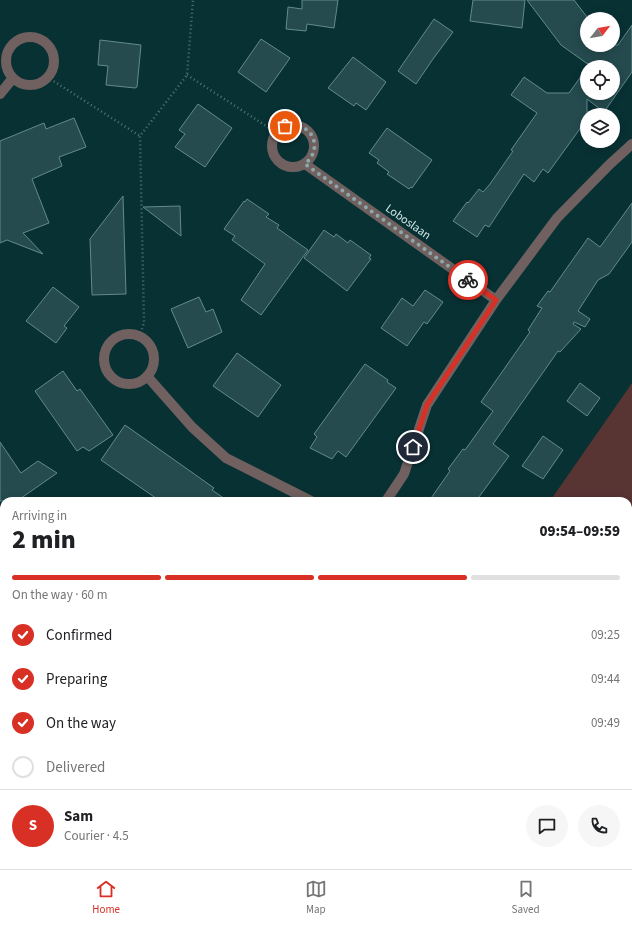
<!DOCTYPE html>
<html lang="en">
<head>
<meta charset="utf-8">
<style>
	body { margin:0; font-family:"Source Sans 3",sans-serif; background:#f6f6f6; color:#202124; height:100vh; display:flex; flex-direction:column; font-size:15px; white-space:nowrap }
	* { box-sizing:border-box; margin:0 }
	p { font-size:13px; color:#757577 }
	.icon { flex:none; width:22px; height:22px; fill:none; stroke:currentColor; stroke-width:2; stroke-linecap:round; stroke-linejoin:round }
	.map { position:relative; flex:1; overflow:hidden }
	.drawer { position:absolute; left:0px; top:497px; width:632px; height:372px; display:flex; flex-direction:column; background:#fff; border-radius:12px 12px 0 0; box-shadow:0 2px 10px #0003 }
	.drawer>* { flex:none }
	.needle { width:26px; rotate:59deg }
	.fabs { position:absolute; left:580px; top:12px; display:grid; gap:8px }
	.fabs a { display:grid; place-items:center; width:40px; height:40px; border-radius:50%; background:#fff; box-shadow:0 2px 10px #0003; font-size:20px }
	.pin { position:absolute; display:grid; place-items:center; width:34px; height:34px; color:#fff; margin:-17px; border:2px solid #fff; border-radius:50%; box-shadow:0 1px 4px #0007 }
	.courier { position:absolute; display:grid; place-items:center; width:40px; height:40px; margin:-20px; border:3px solid #d93025; border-radius:50%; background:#fff; color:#222; box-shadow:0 1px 5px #0007 }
	.headline em { font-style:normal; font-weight:800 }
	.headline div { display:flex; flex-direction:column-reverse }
	.headline { display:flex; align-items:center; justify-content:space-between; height:68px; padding:0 12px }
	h1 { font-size:26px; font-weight:800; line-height:30px }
	.bar { display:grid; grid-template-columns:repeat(4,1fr); gap:6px 4px; align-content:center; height:48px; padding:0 12px }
	.bar i { height:5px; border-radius:3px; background:#e0e0e0 }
	.bar .current { background:#d93025 }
	.bar p { grid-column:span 4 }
	.line { display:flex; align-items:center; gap:10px; padding:0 12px; border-top:1px solid #e0e0e0 }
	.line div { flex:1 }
	.round { display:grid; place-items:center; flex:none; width:42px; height:42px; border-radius:21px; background:#f6f6f6 }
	ol { padding:0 12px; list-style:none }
	li { display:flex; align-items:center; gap:12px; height:44px }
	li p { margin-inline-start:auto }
	li .icon { padding:4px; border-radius:50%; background:#d93025; color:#fff; stroke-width:4 }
	li:last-child { color:#757577 }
	li i { width:22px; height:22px; border:2px solid #e0e0e0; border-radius:50% }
	.tab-bar { display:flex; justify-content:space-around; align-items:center; height:56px; border-top:1px solid #e0e0e0; background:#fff; font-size:11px; color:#757577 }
	.tab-bar a { display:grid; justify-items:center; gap:2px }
	.tab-bar .current { color:#d93025 }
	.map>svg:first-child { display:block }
	.green { fill:#583433 }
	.water { fill:#467e82 }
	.building { fill:#254b4e; stroke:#638a8d }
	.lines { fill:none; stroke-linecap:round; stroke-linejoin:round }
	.path { stroke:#537577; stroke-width:2.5; stroke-dasharray:1 3; stroke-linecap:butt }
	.street { stroke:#706160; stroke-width:10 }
	.done { stroke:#8ca8aa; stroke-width:4; stroke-dasharray:0 7.2 }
	.route { stroke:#d93025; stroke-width:5 }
	.labels { text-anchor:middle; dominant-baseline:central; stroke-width:3.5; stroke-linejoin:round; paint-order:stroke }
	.street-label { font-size:12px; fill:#d3e8e9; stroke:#083134 }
</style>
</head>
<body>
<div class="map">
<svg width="632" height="869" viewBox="0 0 632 869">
	<rect width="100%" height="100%" fill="#083134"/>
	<path class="green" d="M632,383V850L628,846V501H550Z
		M318,865H546L550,869H317Z"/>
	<path class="water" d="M628,846L632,850V869H550L546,865H628Z"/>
	<path class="building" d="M302,0H338L334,28L307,24L306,31L286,29L288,7L302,9Z
		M473,0H525L522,28L470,21Z
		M527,0H574L587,17V45H618L632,25V72L604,112L587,99V119L548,173L543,169L534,182L524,174L489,227L485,225L477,237L453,221L467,202L468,203L479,189L483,192L490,184L513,151L511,150L537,113L511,95L524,77L547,93H569L587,68V93H613V67H587L589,65L561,45Z
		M434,19L453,32L433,59L416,84L398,71Z
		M261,39L290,58L266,92L238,72Z
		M100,40L141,45L137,87L135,88L106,85L108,66L98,65Z
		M353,57L386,82L366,110L356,103L354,106L328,88Z
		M198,104L232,128L205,167L175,147L185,134L179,130Z
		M74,118L86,147L59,157L62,166L32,179L49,223L23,233L43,254L7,240L0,243V141L44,123L46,129Z
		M387,128L432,160L412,188L411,187L409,189L387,174L389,172L377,163L379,160L369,153Z
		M123,196L126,294L92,295L90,239Z
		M247,199L269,214L266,217L279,225L277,228L308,250L261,315L241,300L265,264L232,240L235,236L224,229L244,201L245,202Z
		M632,203V242L609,274L598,280L578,311L590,319L585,327L574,322L573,324L581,329L560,352L558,351L493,444L509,456L476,501H429L450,471L448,469L463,449L465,450L493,411L481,402L530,332L528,330L542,308L537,306L548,291L550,292L588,238L600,247Z
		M180,206L181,236L143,207Z
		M324,230L334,237L336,234L348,243L350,240L371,255L369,258L371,259L347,291L304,258Z
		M53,287L79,307L64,326L67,328L56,343L26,321Z
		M425,290L443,302L427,324L424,322L407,346L381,328L402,298L413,306Z
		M199,297L206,312L213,309L222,332L188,348L171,309Z
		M237,353L281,385L258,417L213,386Z
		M365,364L388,380L387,382L396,388L346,457L338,451L332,459L310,448L317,437L314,434Z
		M63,371L77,391L80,389L113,435L89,451L83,447L77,451L35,391Z
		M580,383L600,398L587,416L567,401Z
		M125,425L214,488L212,490L228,501H160L101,460Z
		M543,436L563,450L543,479L522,466Z
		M0,442L21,473L38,461L57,473L17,501H0Z"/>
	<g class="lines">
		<path class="path" d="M187,75L277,133
			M47,77L140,136
			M140,337L144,322L140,136L187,75L193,0
			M328,869L329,865"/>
		<path class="street" d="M6 61a24 24 0 1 1 48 0a24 24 0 1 1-48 0Z
			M0,94L13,78
			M272 146a21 21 0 1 1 42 0a21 21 0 1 1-42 0Z
			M305,164L496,300
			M104 359a25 25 0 1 1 50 0a25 25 0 1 1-50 0Z
			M147,376L192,427L226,458L311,501
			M386,501L404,474L427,405L496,300L557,218L609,165L632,144
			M0,650L1,664H0"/>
	</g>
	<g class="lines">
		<path class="done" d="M285,126C311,120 325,147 305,164L468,280"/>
		<path class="route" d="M413,447L427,405L496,300L468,280"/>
	</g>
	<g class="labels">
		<g class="street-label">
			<text transform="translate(408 222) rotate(35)">Loboslaan</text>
		</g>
	</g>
</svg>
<div class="fabs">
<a><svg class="needle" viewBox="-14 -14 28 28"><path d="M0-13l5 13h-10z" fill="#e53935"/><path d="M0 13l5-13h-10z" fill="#757577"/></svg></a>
<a><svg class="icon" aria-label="locate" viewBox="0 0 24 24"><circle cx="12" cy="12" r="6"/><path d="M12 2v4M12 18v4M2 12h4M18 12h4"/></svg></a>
<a><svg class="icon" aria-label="layers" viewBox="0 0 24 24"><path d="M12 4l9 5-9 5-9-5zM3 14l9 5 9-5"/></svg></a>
</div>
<div class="pin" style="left:285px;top:126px;background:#ea580c"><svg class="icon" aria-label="bag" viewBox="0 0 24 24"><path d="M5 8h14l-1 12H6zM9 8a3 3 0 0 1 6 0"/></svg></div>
<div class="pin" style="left:413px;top:447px;background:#1f2937"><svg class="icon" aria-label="home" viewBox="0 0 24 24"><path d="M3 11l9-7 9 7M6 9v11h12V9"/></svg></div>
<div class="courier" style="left:468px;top:280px"><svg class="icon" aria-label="bike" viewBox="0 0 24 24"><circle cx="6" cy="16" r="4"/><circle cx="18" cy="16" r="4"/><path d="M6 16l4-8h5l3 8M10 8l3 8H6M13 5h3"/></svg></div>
<section class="drawer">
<div class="headline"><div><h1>2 min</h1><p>Arriving in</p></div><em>09:54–09:59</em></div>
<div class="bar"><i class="current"></i><i class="current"></i><i class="current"></i><i></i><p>On the way · 60 m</p></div>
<ol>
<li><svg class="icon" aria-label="check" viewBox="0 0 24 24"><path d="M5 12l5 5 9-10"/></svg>Confirmed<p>09:25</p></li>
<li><svg class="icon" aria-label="check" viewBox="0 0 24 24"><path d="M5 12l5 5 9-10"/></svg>Preparing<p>09:44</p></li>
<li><svg class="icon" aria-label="check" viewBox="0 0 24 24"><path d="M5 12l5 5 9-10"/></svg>On the way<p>09:49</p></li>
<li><i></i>Delivered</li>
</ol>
<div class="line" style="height:72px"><b class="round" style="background:#d93025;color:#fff">S</b><div><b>Sam</b><p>Courier · 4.5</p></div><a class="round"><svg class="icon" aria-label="chat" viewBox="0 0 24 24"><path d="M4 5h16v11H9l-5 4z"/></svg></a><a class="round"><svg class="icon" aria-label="phone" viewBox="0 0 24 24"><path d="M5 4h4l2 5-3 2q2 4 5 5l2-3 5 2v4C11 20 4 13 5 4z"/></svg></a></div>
</section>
</div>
<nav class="tab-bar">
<a class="current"><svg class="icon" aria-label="home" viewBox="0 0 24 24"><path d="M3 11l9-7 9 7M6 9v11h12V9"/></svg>Home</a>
<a><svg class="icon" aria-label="map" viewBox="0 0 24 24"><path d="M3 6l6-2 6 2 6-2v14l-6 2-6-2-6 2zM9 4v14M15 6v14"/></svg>Map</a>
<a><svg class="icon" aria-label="saved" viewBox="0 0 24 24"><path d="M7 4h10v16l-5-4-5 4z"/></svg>Saved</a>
</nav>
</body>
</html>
